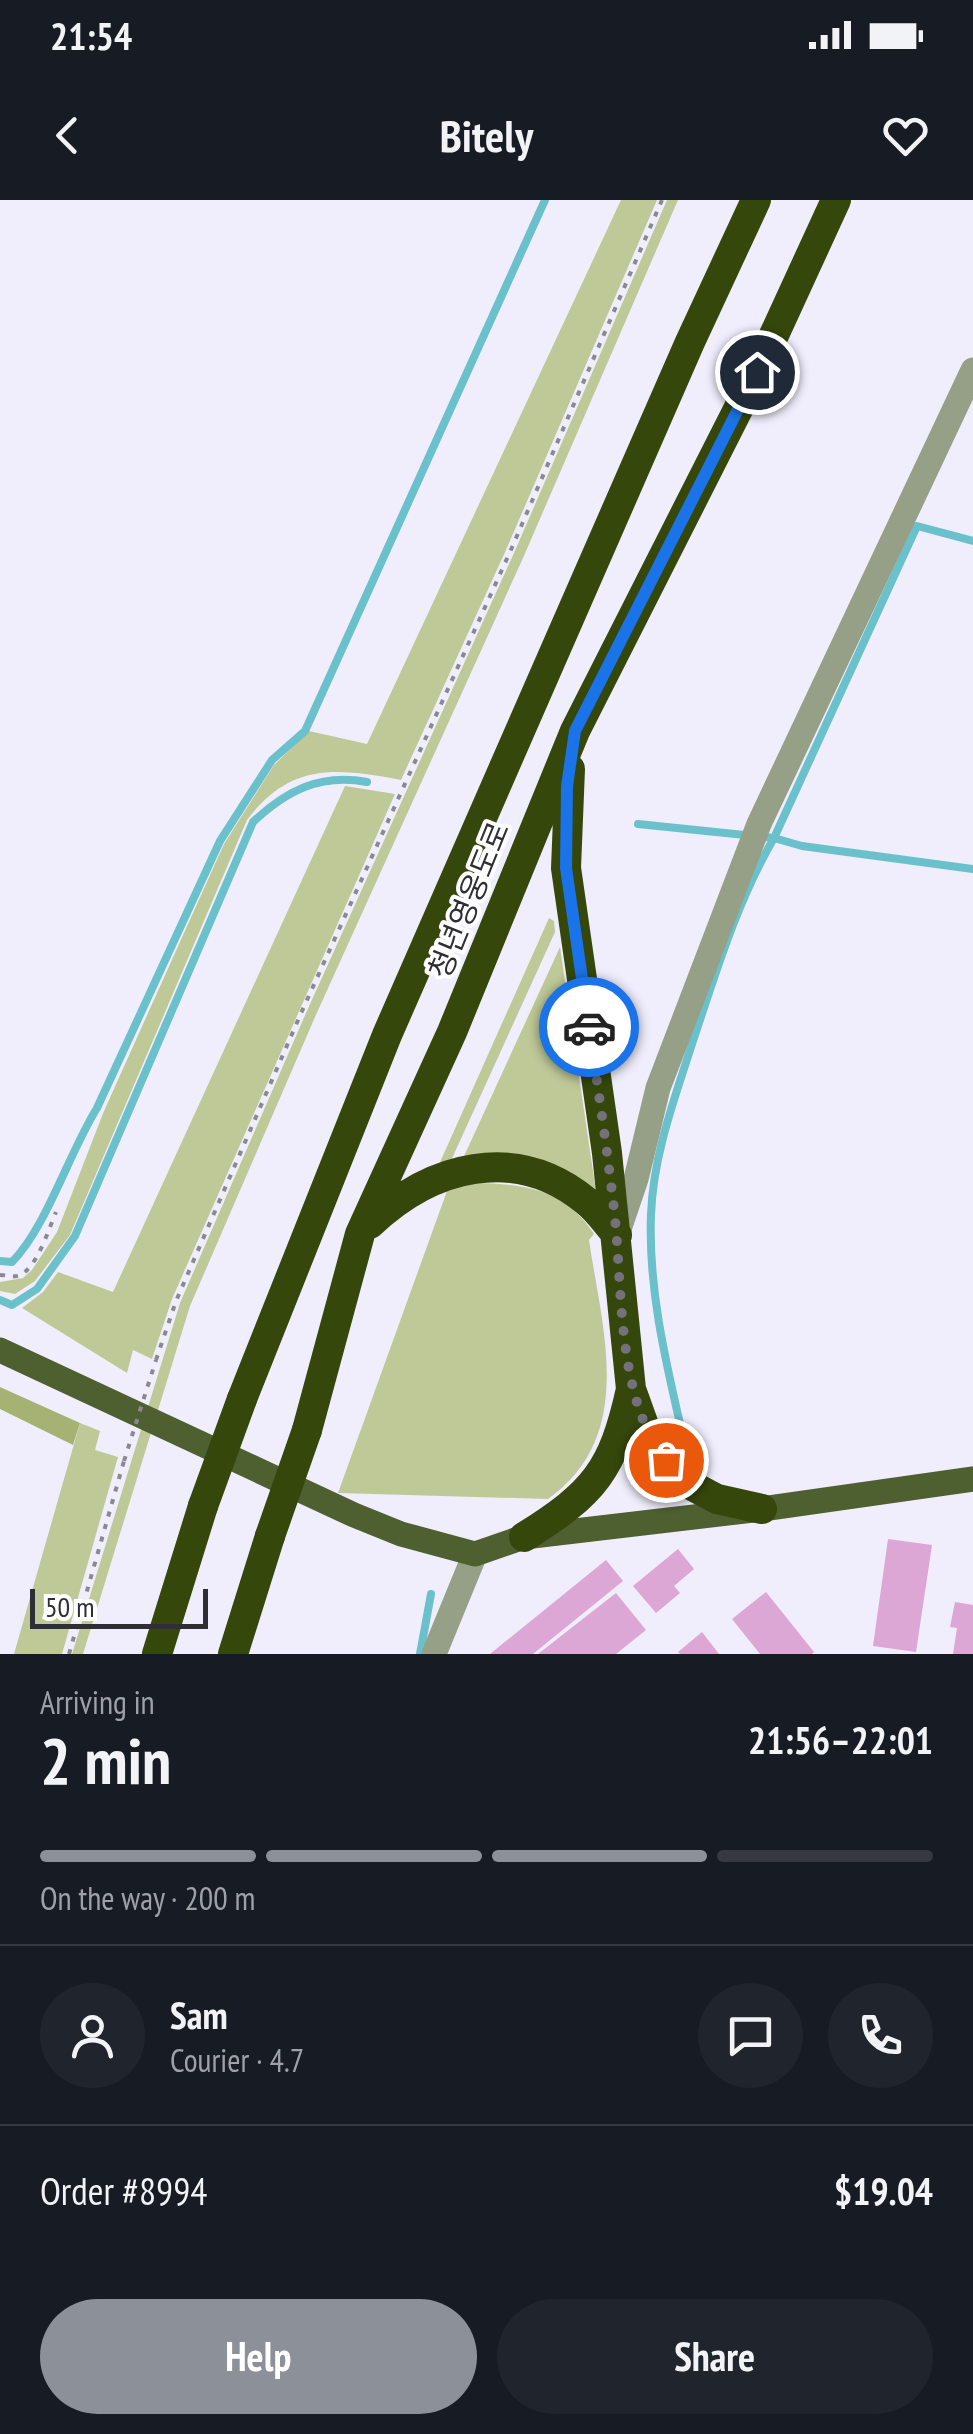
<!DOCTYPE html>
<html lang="en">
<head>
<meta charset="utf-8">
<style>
	body { margin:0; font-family:"PT Sans Narrow","Noto Sans KR",sans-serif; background:#20242c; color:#f1f3f6; height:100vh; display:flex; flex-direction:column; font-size:38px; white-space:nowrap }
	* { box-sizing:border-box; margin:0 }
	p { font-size:32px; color:#9ea1a6 }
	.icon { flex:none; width:55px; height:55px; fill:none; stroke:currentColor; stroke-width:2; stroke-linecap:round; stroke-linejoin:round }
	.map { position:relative; height:1454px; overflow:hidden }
	.details { display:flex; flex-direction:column; background:#171b24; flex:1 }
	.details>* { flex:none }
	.scale { position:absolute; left:30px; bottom:25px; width:178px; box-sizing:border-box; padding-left:10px; border:5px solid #2f2e34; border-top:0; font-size:28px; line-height:35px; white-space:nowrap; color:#2f2e34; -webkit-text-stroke:8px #fff; paint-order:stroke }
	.pin { position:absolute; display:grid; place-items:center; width:85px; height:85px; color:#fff; margin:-42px; border:5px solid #fff; border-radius:50%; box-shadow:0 2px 10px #0007 }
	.courier { position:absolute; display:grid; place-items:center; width:100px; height:100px; margin:-50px; border:8px solid #1a73e8; border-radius:50%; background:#fff; color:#222; box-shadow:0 2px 12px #0007 }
	.head em { font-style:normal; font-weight:700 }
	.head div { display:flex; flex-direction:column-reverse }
	.head { display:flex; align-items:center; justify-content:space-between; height:170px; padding:0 40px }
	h1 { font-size:65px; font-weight:700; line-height:75px }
	.bar { display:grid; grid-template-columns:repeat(4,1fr); gap:15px 10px; align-content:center; height:120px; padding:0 40px }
	.bar i { height:12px; border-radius:8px; background:#363941 }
	.bar .active { background:#8c9099 }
	.bar p { grid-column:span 4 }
	.line { display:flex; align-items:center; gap:25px; padding:0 40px; border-top:2px solid #363941 }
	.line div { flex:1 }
	.round { display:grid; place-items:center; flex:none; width:105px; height:105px; border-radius:52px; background:#20242c }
	.primary-button { display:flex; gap:20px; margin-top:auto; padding:20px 40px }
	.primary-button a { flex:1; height:115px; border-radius:60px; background:#8c9099; color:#fff; font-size:40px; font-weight:700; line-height:115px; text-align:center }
	.primary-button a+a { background:#20242c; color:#f1f3f6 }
	.status { display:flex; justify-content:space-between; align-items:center; height:70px; padding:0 50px; background:#171b24; direction:ltr }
	.status svg { height:28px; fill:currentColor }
	header { display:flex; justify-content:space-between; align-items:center; height:130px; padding:0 40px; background:#171b24; font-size:45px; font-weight:700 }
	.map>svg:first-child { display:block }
	.green { fill:#bfc997 }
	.forest { fill:#a6b273 }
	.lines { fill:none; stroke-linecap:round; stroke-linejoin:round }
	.stream { stroke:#6ac1cc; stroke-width:8 }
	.building { fill:#dca7d4 }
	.path { stroke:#8a8893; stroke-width:4; stroke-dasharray:5 8; stroke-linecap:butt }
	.minor { stroke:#96a087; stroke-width:25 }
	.primary { stroke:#4e5f30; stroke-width:25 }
	.motorway { stroke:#35470b; stroke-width:30 }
	.path-bridge { stroke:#8a8893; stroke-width:4; stroke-dasharray:5 8; stroke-linecap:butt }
	.motorway-bridge { stroke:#35470b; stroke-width:30 }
	.done { stroke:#73717a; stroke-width:10; stroke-dasharray:0 18 }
	.route { stroke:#1a73e8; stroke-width:12 }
	.labels { text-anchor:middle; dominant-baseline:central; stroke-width:8; stroke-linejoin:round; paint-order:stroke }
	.street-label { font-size:30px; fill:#2f2e34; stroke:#fff }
</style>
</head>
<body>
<div class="status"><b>21:54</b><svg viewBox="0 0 49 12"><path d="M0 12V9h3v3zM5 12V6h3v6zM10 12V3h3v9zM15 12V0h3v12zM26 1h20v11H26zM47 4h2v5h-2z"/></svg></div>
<header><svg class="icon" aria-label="back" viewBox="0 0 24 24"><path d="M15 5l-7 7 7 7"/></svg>Bitely<svg class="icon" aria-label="heart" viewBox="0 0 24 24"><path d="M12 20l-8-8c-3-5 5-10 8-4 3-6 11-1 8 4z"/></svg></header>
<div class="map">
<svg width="973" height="1454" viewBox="0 0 973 1454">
	<rect width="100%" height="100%" fill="#f0edfd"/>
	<path class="green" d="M621,0H657L506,350L401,580C336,568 291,562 247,620L70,1035L35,1081L15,1094L0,1091V1082L23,1078L32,1070L57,1032L104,911L224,644L274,565L309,531L367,544Z
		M667,0H678L523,358L315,817L190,1106L83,1454H72L180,1103L306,813L514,353Z
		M345,586L395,594L172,1099L152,1159L133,1150L127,1173L22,1108L43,1092L58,1072L113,1092Z
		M549,718L554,721L555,732L449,965L437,969Z
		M560,747L596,992L460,965Z
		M476,983C525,984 565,989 594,1034L589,1040C602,1129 637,1236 548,1299L338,1293L447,991Z
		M80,1223L100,1231L95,1250L118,1257L62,1454H14Z"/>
	<path class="forest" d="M0,1187L80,1223L73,1245L0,1209Z"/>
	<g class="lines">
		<path class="stream" d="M638,624L774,638L802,646L973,669
			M0,1061L12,1062C46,1028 69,953 97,908L220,641L272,560L305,531L545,0
			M0,1100L12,1105L37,1089L75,1036L253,622C286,591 320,573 367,582
			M684,1241C667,1167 648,1091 651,1015C653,956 674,900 692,844C715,775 737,701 774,638L917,326L973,341
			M420,1454L431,1394"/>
	</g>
	<path class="building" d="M888,1339L932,1345L916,1452L873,1446Z
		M678,1349L694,1369L674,1386L680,1393L656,1413L633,1386Z
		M606,1360L623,1381L533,1454H490Z
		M766,1392L814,1452L812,1454H760L732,1419Z
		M616,1393L646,1430L616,1454H538Z
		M955,1402L973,1405V1454H953L957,1428L950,1427Z
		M702,1432L719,1454H680L678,1452Z"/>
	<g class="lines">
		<path class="path" d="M0,1075C6,1075 11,1077 17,1076C36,1072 49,1028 56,1012
			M156,1160L176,1101L302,811L510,352L662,0
			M69,1454L124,1261"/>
		<path class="minor" d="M617,1035L636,979L658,888L759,624L973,170
			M434,1454L475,1354"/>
		<path class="primary" d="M0,1150L354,1315L401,1334L475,1354L524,1337L762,1309L973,1279"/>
		<path class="motorway" d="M570,569L566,668L607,953L631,1189L650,1242L681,1280L717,1299L762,1309
			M370,1024C431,966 515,943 586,1001C598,1010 607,1024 617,1035
			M242,1199L387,835L690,142L756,0
			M307,1230L360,1034L452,832L575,531L757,172L836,0
			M524,1337C594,1293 613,1271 631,1189
			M157,1454L203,1306
			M233,1454L270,1336"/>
		<path class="path-bridge" d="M124,1261L156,1160"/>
		<path class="motorway-bridge" d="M203,1306L242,1199
			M270,1336L307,1230"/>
	</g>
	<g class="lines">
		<path class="done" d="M589,827C598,888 607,948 614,1009C623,1086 616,1199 666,1260"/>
		<path class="route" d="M589,827L566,668L567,586L575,531L757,172"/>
	</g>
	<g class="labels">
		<g class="street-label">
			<text transform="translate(468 700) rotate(-68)">청년영웅도로</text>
		</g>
	</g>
</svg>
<div class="scale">50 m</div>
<div class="pin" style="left:666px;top:1260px;background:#ea580c"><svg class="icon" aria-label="bag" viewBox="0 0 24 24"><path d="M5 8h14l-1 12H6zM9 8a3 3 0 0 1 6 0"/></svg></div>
<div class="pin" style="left:757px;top:172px;background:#1f2937"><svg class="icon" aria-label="home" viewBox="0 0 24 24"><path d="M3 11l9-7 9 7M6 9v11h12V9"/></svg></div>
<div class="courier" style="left:589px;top:827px"><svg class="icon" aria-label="car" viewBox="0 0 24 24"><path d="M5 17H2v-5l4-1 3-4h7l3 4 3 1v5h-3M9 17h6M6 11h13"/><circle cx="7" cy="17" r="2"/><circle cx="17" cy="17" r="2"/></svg></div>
</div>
<section class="details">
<div class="head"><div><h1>2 min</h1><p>Arriving in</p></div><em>21:56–22:01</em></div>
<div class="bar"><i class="active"></i><i class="active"></i><i class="active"></i><i></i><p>On the way · 200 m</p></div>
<div class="line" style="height:180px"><a class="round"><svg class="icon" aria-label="person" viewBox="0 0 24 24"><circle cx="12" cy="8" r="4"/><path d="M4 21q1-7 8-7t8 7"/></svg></a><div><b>Sam</b><p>Courier · 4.7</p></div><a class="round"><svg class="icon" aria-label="chat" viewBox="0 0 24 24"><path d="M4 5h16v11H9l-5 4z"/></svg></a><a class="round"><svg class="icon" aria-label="phone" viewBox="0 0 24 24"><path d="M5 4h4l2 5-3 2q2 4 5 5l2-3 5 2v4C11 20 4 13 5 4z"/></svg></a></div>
<div class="line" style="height:130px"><div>Order #8994</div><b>$19.04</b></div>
<div class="primary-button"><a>Help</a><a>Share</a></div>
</section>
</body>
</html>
